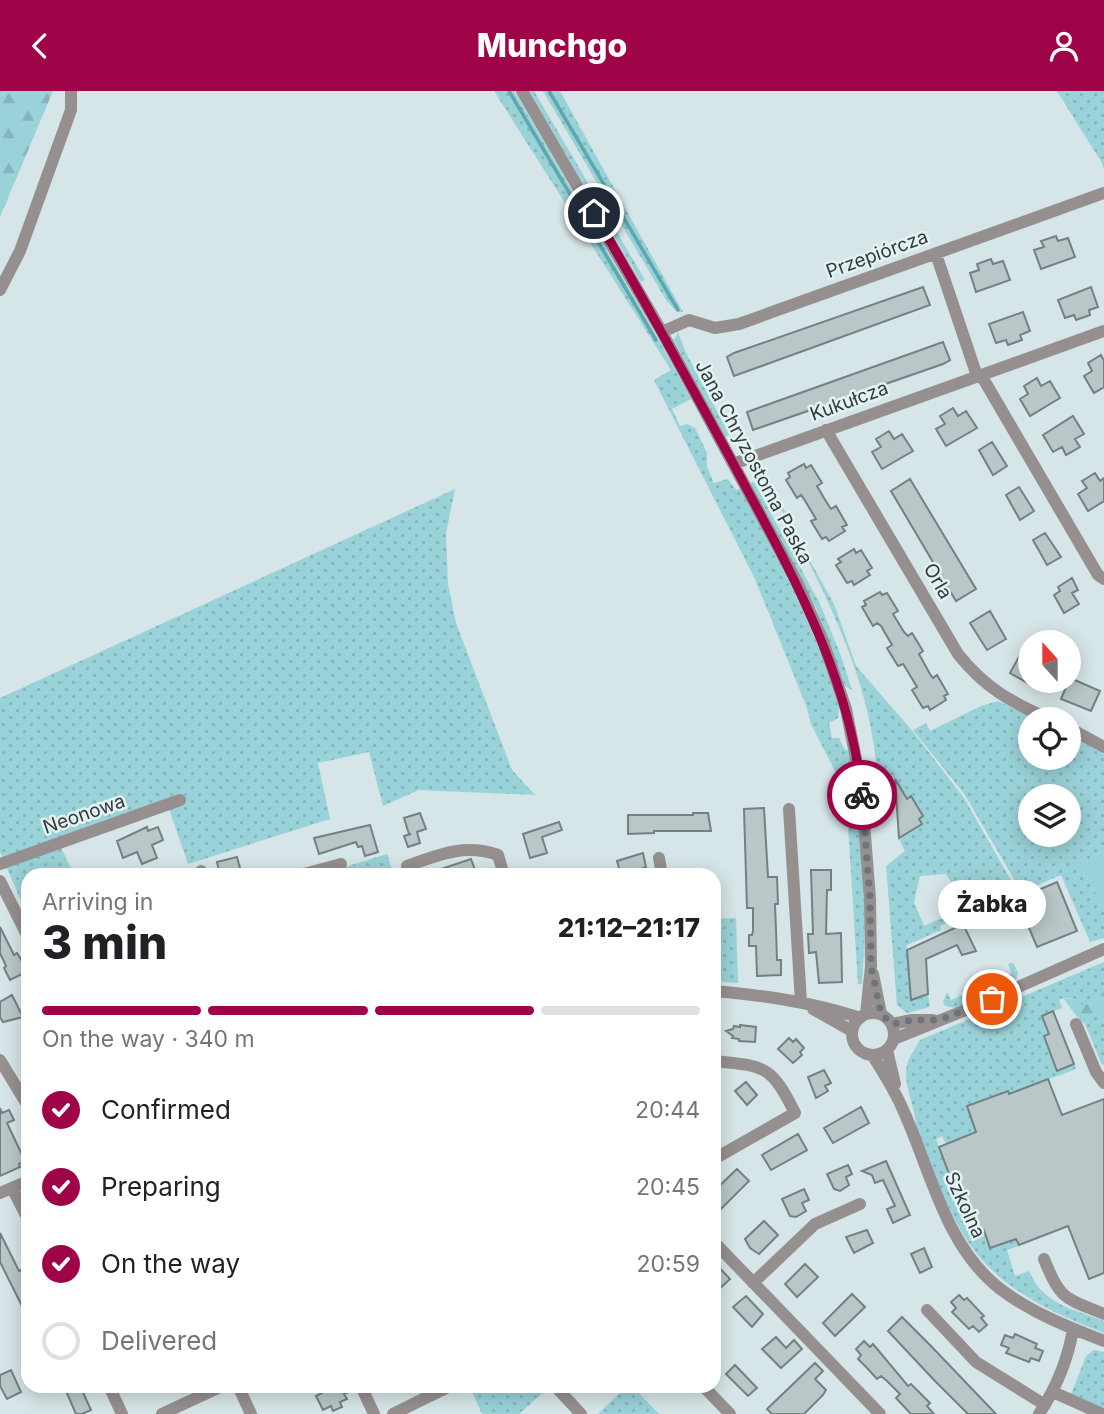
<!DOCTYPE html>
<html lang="en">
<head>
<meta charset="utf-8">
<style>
	body { margin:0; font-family:Inter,sans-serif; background:#f6f6f6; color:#202124; height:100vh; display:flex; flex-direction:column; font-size:26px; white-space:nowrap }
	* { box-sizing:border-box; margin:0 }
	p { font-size:23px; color:#757577 }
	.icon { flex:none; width:38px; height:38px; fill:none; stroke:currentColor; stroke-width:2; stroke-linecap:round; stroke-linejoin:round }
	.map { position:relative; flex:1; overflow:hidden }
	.drawer { position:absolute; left:21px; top:777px; width:700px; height:525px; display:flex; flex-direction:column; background:#fff; border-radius:21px; box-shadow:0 4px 18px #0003 }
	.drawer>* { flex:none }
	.needle { width:46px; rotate:339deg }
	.fabs { position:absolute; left:1018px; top:539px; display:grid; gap:14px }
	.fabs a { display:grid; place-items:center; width:63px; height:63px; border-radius:50%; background:#fff; box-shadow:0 4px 18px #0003; font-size:35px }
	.pin { position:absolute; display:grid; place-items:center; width:60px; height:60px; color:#fff; margin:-30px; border:4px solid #fff; border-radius:50%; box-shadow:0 2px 7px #0007 }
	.courier { position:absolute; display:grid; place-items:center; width:70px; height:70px; margin:-35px; border:5px solid #9f0348; border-radius:50%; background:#fff; color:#222; box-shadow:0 2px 9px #0007 }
	.bubble { position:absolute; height:49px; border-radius:24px; background:#fff; box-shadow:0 4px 18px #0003; font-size:23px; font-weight:800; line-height:49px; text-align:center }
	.head em { font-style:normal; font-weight:800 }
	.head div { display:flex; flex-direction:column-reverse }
	.head { display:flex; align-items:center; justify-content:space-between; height:119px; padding:0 21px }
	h1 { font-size:46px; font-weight:800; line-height:52px }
	.bar { display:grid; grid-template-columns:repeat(4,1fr); gap:10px 7px; align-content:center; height:84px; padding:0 21px }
	.bar i { height:9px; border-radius:5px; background:#e0e0e0 }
	.bar .active { background:#9f0348 }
	.bar p { grid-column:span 4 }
	ol { padding:0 21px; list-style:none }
	li { display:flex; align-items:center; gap:21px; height:77px }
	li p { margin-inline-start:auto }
	li .icon { padding:7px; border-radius:50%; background:#9f0348; color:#fff; stroke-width:4 }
	li:last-child { color:#757577 }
	li i { width:38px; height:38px; border:4px solid #e0e0e0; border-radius:50% }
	header { display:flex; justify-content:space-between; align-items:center; height:91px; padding:0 21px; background:#9f0348; color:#fff; font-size:32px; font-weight:800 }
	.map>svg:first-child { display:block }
	.grass { fill:url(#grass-dots); fill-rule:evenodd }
	.forest { fill:url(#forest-firs) }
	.pitch { fill:#99d2d8 }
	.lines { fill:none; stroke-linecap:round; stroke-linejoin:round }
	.stream { stroke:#5da7ae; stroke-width:3.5 }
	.building { fill:#b9c7c9; stroke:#738182; stroke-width:2 }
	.minor { stroke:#958f90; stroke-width:12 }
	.done { stroke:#6d7677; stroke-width:7; stroke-dasharray:0 12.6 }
	.route { stroke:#9f0348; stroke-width:9 }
	.labels { text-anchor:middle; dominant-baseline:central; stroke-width:5; stroke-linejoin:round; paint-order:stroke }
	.street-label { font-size:19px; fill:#343a3a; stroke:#e3f3f4 }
</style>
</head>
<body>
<header><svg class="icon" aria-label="back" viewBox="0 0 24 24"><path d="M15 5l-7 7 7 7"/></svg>Munchgo<svg class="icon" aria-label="person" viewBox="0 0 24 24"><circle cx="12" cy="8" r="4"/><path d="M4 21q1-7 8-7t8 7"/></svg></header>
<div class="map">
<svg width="1104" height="1323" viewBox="0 0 1104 1323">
	<defs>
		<pattern id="grass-dots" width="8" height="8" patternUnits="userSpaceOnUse" patternTransform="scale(1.75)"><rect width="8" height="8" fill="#99d2d8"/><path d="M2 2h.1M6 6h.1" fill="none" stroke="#84b5ba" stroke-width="1.8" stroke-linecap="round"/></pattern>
		<pattern id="forest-firs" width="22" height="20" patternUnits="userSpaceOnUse" patternTransform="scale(1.75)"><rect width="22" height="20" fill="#99d2d8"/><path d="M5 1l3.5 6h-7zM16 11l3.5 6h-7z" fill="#84b5ba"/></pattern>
	</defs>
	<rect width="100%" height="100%" fill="#d6e5e7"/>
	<path class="grass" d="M494,0H514L533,32L661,253L691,308L672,318L680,335L687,333L695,337L707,362V376L714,392L728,388L736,399L740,398L791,492L819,557L839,617L838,627L829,632L832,647H839L845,659H849C862,735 868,816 862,893H858L846,702L811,633L807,617L755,488L654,289L671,279Z
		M529,0H534L645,189L641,191Z
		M543,0H560L683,221L676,220L666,209Z
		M1057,0H1104V79L1102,72Z
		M678,241L686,262L728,341L729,344L725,346L674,249Z
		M763,374L801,454L834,513L856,575L910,637L964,707L1012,791L1015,790L965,704L913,639L926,632L930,640L981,615L998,610L1037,628H1031V667H1069V644L1104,663V759L1079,774L1104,816V847L1090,851L1061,784L940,835L941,839L907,854L911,909L928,903L930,916L907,922L897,914L886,775L905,760L899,747L922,733L919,728L923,725L911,705L907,708L895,688L877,683C871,579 811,474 762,383ZM1031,705H1069V744H1031ZM946,783L966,816L924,835L914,811L920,785Z
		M754,391L820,513L841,565L852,599L845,595L816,517L750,392Z
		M455,398L446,443L448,493L456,532L512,679L535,704L419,699L383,715L369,661L318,672L330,728L188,773L166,709L59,752L74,784H28V826L0,761V607Z
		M387,763L394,784H339L342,777Z
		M736,827L738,892L714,890V828Z
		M1104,871V901L1098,905L1096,912L1082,914L1073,907L1059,908L1062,917L1042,925L1049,943L1044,946L1057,979L1074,973L1076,978L1009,1003L1007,1000L968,1015L976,1041L946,1053L942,1045L936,1048L972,1144L984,1139L991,1157L1016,1148L1019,1155L1007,1159L1015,1185L1029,1180C1044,1214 1071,1217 1104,1230V1242C1055,1223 1003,1200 971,1155C947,1121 933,1077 916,1039C917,1016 899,989 909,968C912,962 917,955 920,949Z
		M1010,872L1014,873L1018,882L1015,892L955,917L945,915L943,911L947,901L951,909L1011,882L1008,873Z
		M1104,921V973L1102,974L1085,933L1090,925Z
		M1094,1259L1104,1261V1321L1070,1306L1086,1265Z
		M473,1295H545L547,1298L519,1323H482L470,1296Z
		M627,1295H632L659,1323H598Z"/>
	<path class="forest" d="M0,0H53L0,126Z
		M1104,901V921L1090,925L1085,933L1077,926L1064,908L1073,907L1082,914L1095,912L1098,905Z"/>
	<path class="pitch" d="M1104,759V816L1079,774Z"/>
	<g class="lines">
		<path class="stream" d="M509,0L656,249
			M549,0L678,219"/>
	</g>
	<path class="building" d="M1056,145L1058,150L1068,147L1075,166L1041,178L1034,159L1044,156L1041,150Z
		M991,168L993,173L1003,170L1010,189L976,201L970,182L979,179L977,173Z
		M923,196L930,214L734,285L727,266L734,262Z
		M1091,196L1098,216L1089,219L1090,224L1076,229L1074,224L1065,227L1058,209Z
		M1023,221L1030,240L1020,244L1022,249L1008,254L1006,249L996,252L989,233Z
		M943,251L950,269L943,273L753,339L747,321Z
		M1101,264L1104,270V296L1094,302L1084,285L1092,280L1088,272Z
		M1037,287L1041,295L1050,290L1060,307L1030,325L1020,308L1028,303L1024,295Z
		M953,317L958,325L966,320L977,337L946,355L936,338L945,333L940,325Z
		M1073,325L1084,343L1075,348L1080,356L1066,364L1062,356L1053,361L1043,344Z
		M889,340L894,348L902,343L913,360L882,378L872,361L881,356L876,348Z
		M992,351L1007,375L993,384L979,359Z
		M804,373L806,377L811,374L822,392L817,395L824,407L831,418L836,415L847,434L842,436L845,440L829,450L826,446L822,448L811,430L816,428L804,408L801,404L797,407L786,389L790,386L788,382Z
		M1095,382L1100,390L1104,387V410L1088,420L1078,403L1087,397L1082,390Z
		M910,388L976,498L956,510L891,400Z
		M1019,396L1034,420L1020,429L1006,404Z
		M1045,442L1061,466L1047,474L1033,449Z
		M854,458L856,462L861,459L872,477L867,480L870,484L854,494L852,490L847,492L836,474L841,471L838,468Z
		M1072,487L1078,499L1072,502L1079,513L1064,522L1054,504L1060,500L1058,496Z
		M880,501L882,504L887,502L898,520L893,523L904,541L908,545L912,542L923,560L919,563L930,583L933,587L937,584L948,603L944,605L946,609L930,619L928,615L923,617L912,599L917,596L905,576L903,573L898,575L887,557L892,554L881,535L877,532L873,535L862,516L866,514L864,510Z
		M990,520L1006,548L987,559L970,532Z
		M1021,562L1031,568V594L1010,582Z
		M1070,587L1100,600L1091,620L1061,608Z
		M895,688L907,708L911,705L923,725L919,728L922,733L899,747Z
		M764,717L768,786H777L778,813H775L776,839L777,869H781V884L757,885L756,855H749V844H752L753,840V817H747L744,718Z
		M420,722L426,738L417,741L420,752L408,756L404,745L411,743H409L404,727Z
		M693,722H708L711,740H654V742L628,743V724H693Z
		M559,731L562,739L542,746L547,762L530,767L523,743Z
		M370,734L378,761L365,765L362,755L358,756L356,751L319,763L314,747Z
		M147,736L148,740L158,736L163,749L152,754L157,767L142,773L137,761L123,767L117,750Z
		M643,762L646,776L641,778L643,784H621L617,770Z
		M237,766L242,784H220L217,771Z
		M471,768L477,784H430L429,782Z
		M811,779H831V799H827L826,843L841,842L842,891L819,892L816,861L809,862L808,843H813Z
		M1057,791L1077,840L1037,856L1017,808Z
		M963,833L976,860L962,864L957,854L926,868L928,903L911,909L907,859Z
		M0,836L14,864L17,862L28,880L10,889L4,877L6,875L0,862Z
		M12,904L23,926L3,931L0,926V911Z
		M1053,920L1074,973L1057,980L1044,945L1049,943L1042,925Z
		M740,934L756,936L755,951L739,950V948L732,947L733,945L726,940L733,938L734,935L740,936Z
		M789,947L793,951L796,948L804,957L800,961L802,964L793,972L778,958Z
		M824,979L831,992L825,995L828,1000L816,1007L808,986Z
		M1048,988L1062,1024L1104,1008V1182L1089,1188L1068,1135L1019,1154L1016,1148L990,1157L984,1139L972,1144L939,1056L976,1041L967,1015L1008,1000L1009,1003Z
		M746,991L757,1004L747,1014L735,1000Z
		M861,1016L869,1032L833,1052L824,1037Z
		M0,1017L2,1022L9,1019L14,1029L7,1032L25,1070L19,1073L20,1076L0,1085Z
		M798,1043L807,1059L771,1079L762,1064Z
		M886,1070L910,1124L893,1132L887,1118L895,1115L883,1089L875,1092L872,1084L862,1080Z
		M848,1074L852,1083L846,1086L849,1094L840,1100L834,1098L827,1083Z
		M737,1078L749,1090L720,1119L714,1114V1100Z
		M804,1098L809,1109L802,1112L806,1120L796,1126L790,1125L782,1108Z
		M764,1130L778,1144L759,1163L750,1157L745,1148Z
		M867,1139L873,1152L854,1162L846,1146Z
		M0,1142L19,1180L21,1179L24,1185L28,1182V1227L0,1171Z
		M924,1157L932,1176L920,1182L911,1163Z
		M714,1171L730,1188L714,1203Z
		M805,1173L818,1186L797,1206L785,1193Z
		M852,1203L865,1216L835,1245L823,1232Z
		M959,1204L964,1209L967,1207L984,1225L981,1227L987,1234L979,1241L973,1235L969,1238L952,1221L956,1217L951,1211Z
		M746,1205L763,1223L752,1236L733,1216Z
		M902,1226L930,1254L996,1323H968L934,1289L888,1240Z
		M1015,1243L1037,1253L1035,1257L1043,1260L1039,1270L1031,1267L1029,1271L1006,1262L1009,1257L1001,1254L1005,1244L1013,1247Z
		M776,1246L786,1257L794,1249L802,1258L781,1277L762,1258Z
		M864,1250L870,1256L873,1253L908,1295L911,1293L930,1312L927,1315L934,1323H911L896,1307L900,1303L887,1290L881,1285L877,1288L867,1277L858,1268L861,1264L856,1258Z
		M815,1272L823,1280L815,1288L826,1299L823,1304L804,1323H772L767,1318Z
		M735,1274L757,1297L748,1305L726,1283Z
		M11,1279L21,1301L7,1308L0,1295V1284Z
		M77,1295H80L91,1319L82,1323H76L66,1300Z
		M319,1295H352L353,1299L344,1303L347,1308L340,1311L342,1316L333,1320L331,1315L323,1319L316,1305L322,1302Z"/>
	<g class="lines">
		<path class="minor" d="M522,0L662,241L797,491L823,550L846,618L861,693L870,808L871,875L866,923
			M936,163L977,285
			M0,199L20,160L71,19V0
			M662,241L689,229L715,237L739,233L1104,102
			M981,284L1098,484L1104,488
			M826,339L958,563C985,597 1011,611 1049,628
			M733,373L1104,240
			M1069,637L1104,656
			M789,718L801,911
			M659,767L662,784
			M0,773L180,709
			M407,775C438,764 465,752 498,764L504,784
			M201,780L202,784
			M304,783L341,773
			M0,790L28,846
			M873,883L881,923
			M714,900C764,904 812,911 860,927
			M813,918L852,940
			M852 943a21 21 0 1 1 42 0a21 21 0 1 1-42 0Z
			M892,933L912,929H933
			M1076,933L1096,981L1104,992
			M894,948L973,916L1104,858
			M887,959L895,993
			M873,965C881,978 890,992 897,1006C929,1069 941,1151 999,1197C1030,1221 1068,1236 1104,1250
			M0,969L28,1015
			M714,970C765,975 771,974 795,1022L714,1068
			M12,1097L28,1128
			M0,1102L28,1090
			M714,1151L880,1323
			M1044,1168C1060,1209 1065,1207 1104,1223
			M753,1192L815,1133L860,1113
			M927,1219L976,1271L1045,1314
			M109,1295L122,1323
			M238,1295L251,1323
			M361,1295L374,1323
			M555,1295L581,1323
			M703,1295L730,1323
			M1053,1301L1102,1323
			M162,1323L222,1295
			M393,1323L450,1295
			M1039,1323C1056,1297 1068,1269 1073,1238"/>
	</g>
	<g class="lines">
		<path class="done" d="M862,704L870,808L871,875L881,923L892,933L912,929H940L992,908"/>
		<path class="route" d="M594,122C642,205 688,289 734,374C790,479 849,582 862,704"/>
	</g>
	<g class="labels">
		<g class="street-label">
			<text transform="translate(877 163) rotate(-20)">Przepiórcza</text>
			<text transform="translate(849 310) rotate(-20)">Kukułcza</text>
			<text transform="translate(754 371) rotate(62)">Jana Chryzostoma Paska</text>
			<text transform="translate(938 490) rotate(60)">Orla</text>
			<text transform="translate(84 723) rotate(-19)">Neonowa</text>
			<text transform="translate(965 1114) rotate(65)">Szkolna</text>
		</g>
	</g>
</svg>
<div class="fabs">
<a><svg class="needle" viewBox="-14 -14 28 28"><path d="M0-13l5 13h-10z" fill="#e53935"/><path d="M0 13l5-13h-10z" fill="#757577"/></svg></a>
<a><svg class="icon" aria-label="locate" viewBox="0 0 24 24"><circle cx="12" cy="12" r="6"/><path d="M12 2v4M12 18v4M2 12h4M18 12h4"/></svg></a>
<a><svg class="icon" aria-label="layers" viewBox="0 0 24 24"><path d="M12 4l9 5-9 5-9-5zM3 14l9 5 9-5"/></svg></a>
</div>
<div class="pin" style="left:992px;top:908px;background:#ea580c"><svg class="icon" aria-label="bag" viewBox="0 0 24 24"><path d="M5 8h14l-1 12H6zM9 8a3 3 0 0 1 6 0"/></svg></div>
<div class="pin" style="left:594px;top:122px;background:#1f2937"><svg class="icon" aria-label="home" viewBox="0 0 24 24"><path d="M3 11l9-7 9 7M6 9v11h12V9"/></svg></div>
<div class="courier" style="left:862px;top:704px"><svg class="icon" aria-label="bike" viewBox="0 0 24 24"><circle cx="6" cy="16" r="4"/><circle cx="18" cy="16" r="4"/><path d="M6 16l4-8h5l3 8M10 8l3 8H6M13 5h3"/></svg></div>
<div class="bubble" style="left:938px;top:789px;width:108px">Żabka</div>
<section class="drawer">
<div class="head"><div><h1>3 min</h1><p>Arriving in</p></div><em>21:12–21:17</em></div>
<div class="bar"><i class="active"></i><i class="active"></i><i class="active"></i><i></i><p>On the way · 340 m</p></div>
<ol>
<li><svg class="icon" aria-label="check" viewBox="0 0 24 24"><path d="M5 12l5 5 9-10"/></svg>Confirmed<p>20:44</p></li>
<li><svg class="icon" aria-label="check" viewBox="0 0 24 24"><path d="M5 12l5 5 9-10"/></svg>Preparing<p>20:45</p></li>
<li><svg class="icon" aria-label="check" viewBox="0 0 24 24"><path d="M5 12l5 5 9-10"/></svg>On the way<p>20:59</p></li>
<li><i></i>Delivered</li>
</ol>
</section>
</div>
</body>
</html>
